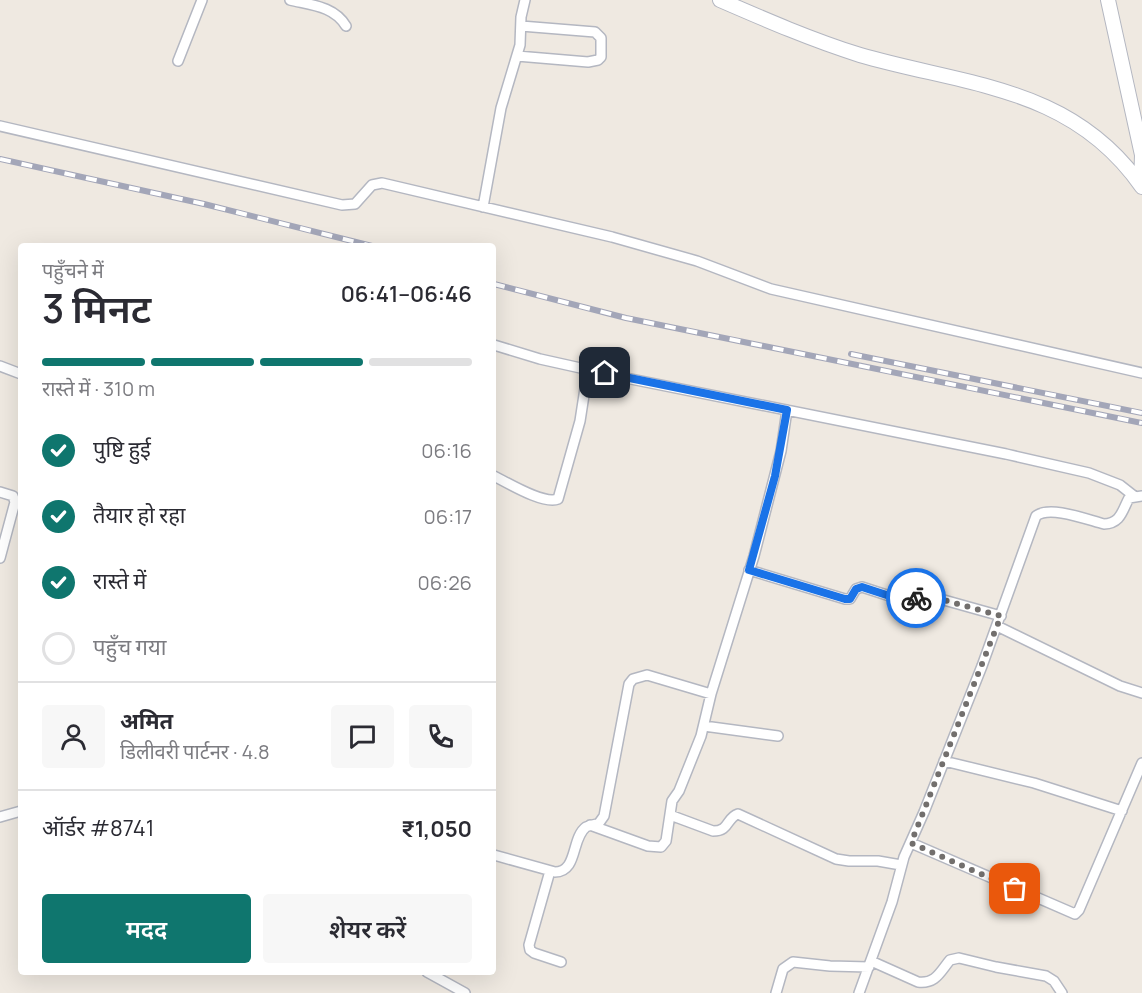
<!DOCTYPE html>
<html lang="hi">
<head>
<meta charset="utf-8">
<style>
	body { margin:0; font-family:Manrope,"Noto Sans Devanagari",sans-serif; background:#f7f7f7; color:#2b2b33; height:100vh; display:flex; flex-direction:column; font-size:22px; white-space:nowrap }
	* { box-sizing:border-box; margin:0 }
	p { font-size:20px; color:#7c7c81 }
	.icon { flex:none; width:33px; height:33px; fill:none; stroke:currentColor; stroke-width:2; stroke-linecap:round; stroke-linejoin:round }
	.map { position:relative; flex:1; overflow:hidden }
	.panel { position:absolute; left:18px; top:243px; width:478px; height:732px; display:flex; flex-direction:column; background:#fff; border-radius:6px; box-shadow:0 6px 24px #0002 }
	.panel>* { flex:none }
	.pin { position:absolute; display:grid; place-items:center; width:51px; height:51px; color:#fff; margin:-26px; border-radius:12px; box-shadow:0 3px 9px #0006 }
	.courier { position:absolute; display:grid; place-items:center; width:60px; height:60px; margin:-30px; border:4px solid #1a73e8; border-radius:50%; background:#fff; color:#222; box-shadow:0 2px 8px #0007 }
	.overview em { font-style:normal; font-weight:600 }
	.overview div { display:flex; flex-direction:column-reverse }
	.overview { display:flex; align-items:center; justify-content:space-between; height:102px; padding:0 24px }
	h1 { font-size:39px; font-weight:600; line-height:45px }
	.bar { display:grid; grid-template-columns:repeat(4,1fr); gap:9px 6px; align-content:center; height:72px; padding:0 24px }
	.bar i { height:8px; border-radius:4px; background:#e1e1e2 }
	.bar .selected { background:#0f766e }
	.bar p { grid-column:span 4 }
	.line { display:flex; align-items:center; gap:15px; padding:0 24px; border-top:2px solid #e1e1e2 }
	.line div { flex:1 }
	.round { display:grid; place-items:center; flex:none; width:63px; height:63px; border-radius:6px; background:#f7f7f7 }
	ol { padding:0 24px; list-style:none }
	li { display:flex; align-items:center; gap:18px; height:66px }
	li p { margin-inline-start:auto }
	li .icon { padding:6px; border-radius:50%; background:#0f766e; color:#fff; stroke-width:4 }
	li:last-child { color:#7c7c81 }
	li i { width:33px; height:33px; border:3px solid #e1e1e2; border-radius:50% }
	.button { display:flex; gap:12px; margin-top:auto; padding:12px 24px }
	.button a { flex:1; height:69px; border-radius:6px; background:#0f766e; color:#fff; font-size:24px; font-weight:600; line-height:69px; text-align:center }
	.button a+a { background:#f7f7f7; color:#2b2b33 }
	.map>svg:first-child { display:block }
	.lines { fill:none; stroke-linecap:round; stroke-linejoin:round }
	.street-casing { stroke:#b4b7c1; stroke-width:12 }
	.secondary-casing { stroke:#b4b7c1; stroke-width:16 }
	.street { stroke:#fff; stroke-width:9 }
	.secondary { stroke:#fff; stroke-width:14 }
	.rail-casing { stroke:#a3a6b8; stroke-width:6 }
	.rail { stroke:#fff; stroke-width:4; stroke-dasharray:11; stroke-linecap:butt }
	.done { stroke:#726f6d; stroke-width:6; stroke-dasharray:0 10.8 }
	.route { stroke:#1a73e8; stroke-width:8 }
</style>
</head>
<body>
<div class="map">
<svg width="1142" height="993" viewBox="0 0 1142 993">
	<rect width="100%" height="100%" fill="#efe9e1"/>
	<g class="lines">
		<defs>
			<path id="street" d="M290,0C311,5 334,6 346,26
				M517,56L588,62L598,60L601,57V38L595,32L521,26
				M178,61L202,0
				M0,126L342,205L355,204L372,185L382,183L612,237L697,261L771,289L1142,373
				M483,207L501,108L520,45L521,17L525,0
				M494,345L540,359L621,377L1006,454L1089,473L1120,485L1134,496
				M0,366L21,374
				M494,476C508,483 544,505 558,499L580,421L588,369
				M0,492L13,496L15,502L0,558
				M749,570L845,599H850L856,589L862,587L905,601C913,601 918,594 926,595L1001,616
				M997,626L1120,686L1142,693
				M704,726L778,736
				M944,761L1034,783L1122,811
				M670,815L713,831C730,831 726,818 738,814L836,859L849,861H878L901,865
				M0,817L21,811
				M590,825L648,846L661,847L666,841L672,801L679,791L701,736L711,694L754,556L781,451L787,410
				M911,843L1075,914L1079,910L1142,763
				M494,855L555,872C578,872 571,838 586,827C590,825 595,825 599,823L604,816L629,684L633,679L647,675L711,694
				M550,871L529,945L530,950L534,953L561,962
				M871,961L918,982C936,984 940,972 950,960L959,958L996,967L1046,976L1054,981L1062,993
				M427,972L465,993
				M776,993L783,969L793,962L830,966L869,967
				M859,993L892,902L904,857L924,812L982,666L1036,516C1050,505 1088,520 1104,524C1121,523 1122,511 1129,498L1142,496"/>
			<path id="secondary" d="M720,0C766,20 812,40 860,55C967,86 1072,86 1142,187
				M1108,0L1142,155L1141,185"/>
		</defs>
		<use href="#street" class="street-casing"/>
		<use href="#secondary" class="secondary-casing"/>
		<use href="#street" class="street"/>
		<use href="#secondary" class="secondary"/>
		<defs>
			<path id="rail" d="M0,159L204,204L372,246
				M494,284L626,318L1142,423
				M851,354L1142,413"/>
		</defs>
		<use href="#rail" class="rail-casing"/>
		<use href="#rail" class="rail"/>
	</g>
	<g class="lines">
		<path class="done" d="M916,598L920,595H926L1001,616L911,843L1015,889"/>
		<path class="route" d="M605,373L787,410L775,476L749,570L845,599H850L856,589L862,587L905,601L916,598"/>
	</g>
</svg>
<div class="pin" style="left:1015px;top:889px;background:#ea580c"><svg class="icon" aria-label="bag" viewBox="0 0 24 24"><path d="M5 8h14l-1 12H6zM9 8a3 3 0 0 1 6 0"/></svg></div>
<div class="pin" style="left:605px;top:373px;background:#1f2937"><svg class="icon" aria-label="home" viewBox="0 0 24 24"><path d="M3 11l9-7 9 7M6 9v11h12V9"/></svg></div>
<div class="courier" style="left:916px;top:598px"><svg class="icon" aria-label="bike" viewBox="0 0 24 24"><circle cx="6" cy="16" r="4"/><circle cx="18" cy="16" r="4"/><path d="M6 16l4-8h5l3 8M10 8l3 8H6M13 5h3"/></svg></div>
<section class="panel">
<div class="overview"><div><h1>3 मिनट</h1><p>पहुँचने में</p></div><em>06:41–06:46</em></div>
<div class="bar"><i class="selected"></i><i class="selected"></i><i class="selected"></i><i></i><p>रास्ते में · 310 m</p></div>
<ol>
<li><svg class="icon" aria-label="check" viewBox="0 0 24 24"><path d="M5 12l5 5 9-10"/></svg>पुष्टि हुई<p>06:16</p></li>
<li><svg class="icon" aria-label="check" viewBox="0 0 24 24"><path d="M5 12l5 5 9-10"/></svg>तैयार हो रहा<p>06:17</p></li>
<li><svg class="icon" aria-label="check" viewBox="0 0 24 24"><path d="M5 12l5 5 9-10"/></svg>रास्ते में<p>06:26</p></li>
<li><i></i>पहुँच गया</li>
</ol>
<div class="line" style="height:108px"><a class="round"><svg class="icon" aria-label="person" viewBox="0 0 24 24"><circle cx="12" cy="8" r="4"/><path d="M4 21q1-7 8-7t8 7"/></svg></a><div><b>अमित</b><p>डिलीवरी पार्टनर · 4.8</p></div><a class="round"><svg class="icon" aria-label="chat" viewBox="0 0 24 24"><path d="M4 5h16v11H9l-5 4z"/></svg></a><a class="round"><svg class="icon" aria-label="phone" viewBox="0 0 24 24"><path d="M5 4h4l2 5-3 2q2 4 5 5l2-3 5 2v4C11 20 4 13 5 4z"/></svg></a></div>
<div class="line" style="height:78px"><div>ऑर्डर #8741</div><b>₹1,050</b></div>
<div class="button"><a>मदद</a><a>शेयर करें</a></div>
</section>
</div>
</body>
</html>
